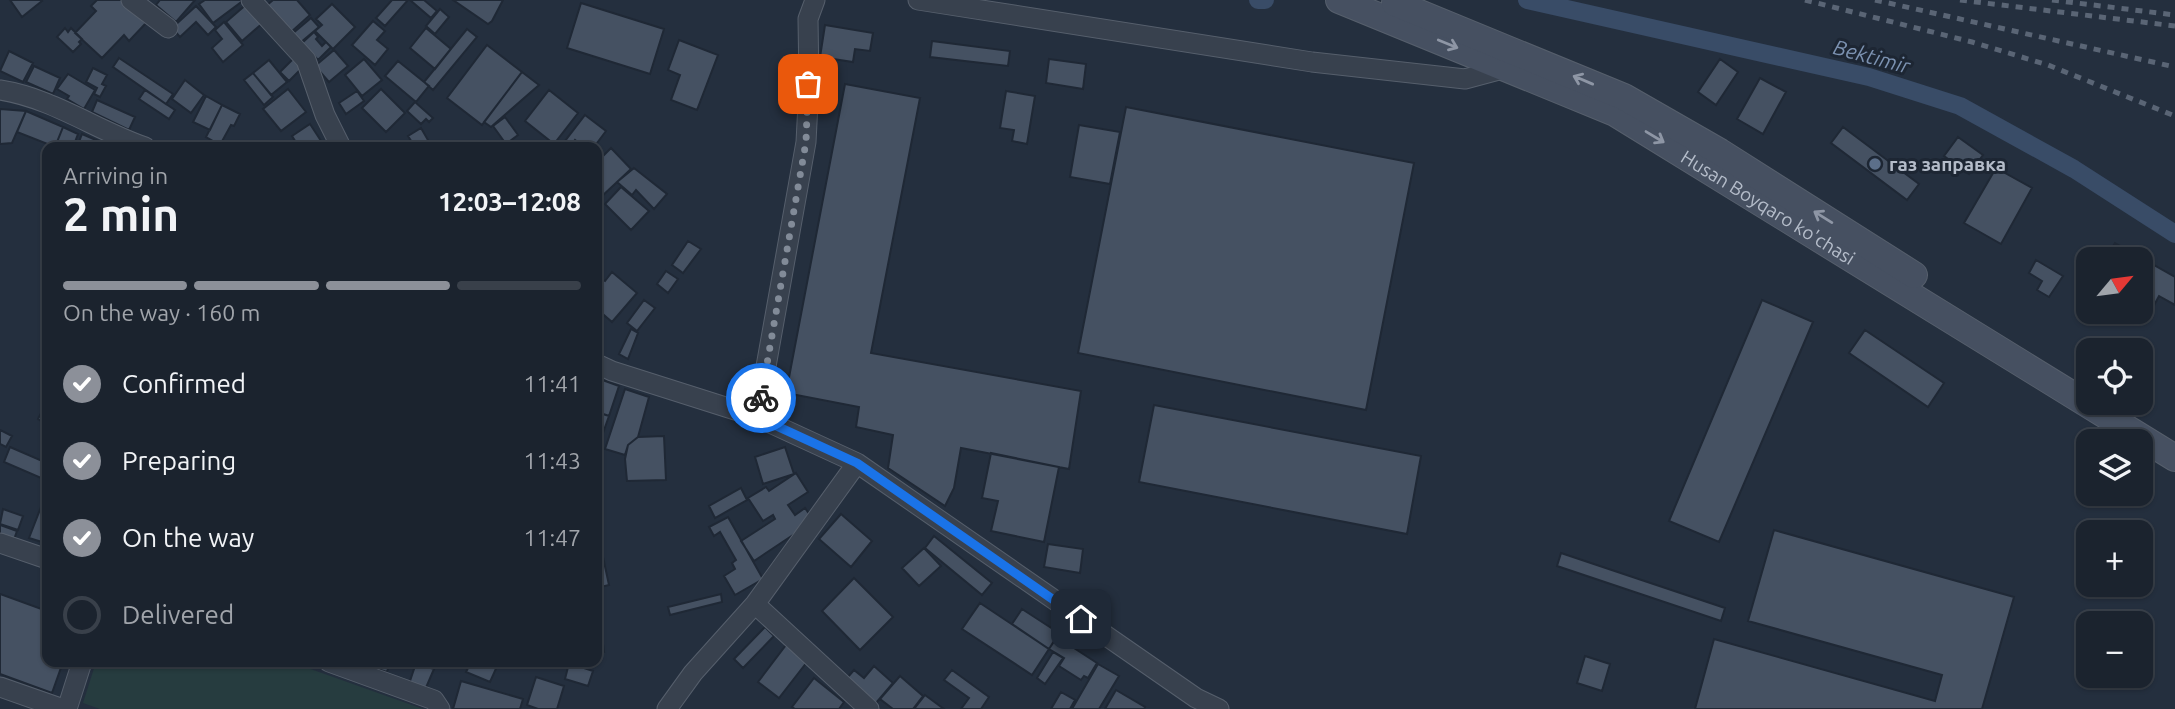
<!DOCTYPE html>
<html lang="en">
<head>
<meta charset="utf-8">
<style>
	body { margin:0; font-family:Ubuntu,sans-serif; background:#242b36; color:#f1f3f6; height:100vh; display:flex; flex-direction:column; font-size:26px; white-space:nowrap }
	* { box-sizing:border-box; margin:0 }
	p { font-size:23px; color:#a0a4aa }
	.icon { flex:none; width:38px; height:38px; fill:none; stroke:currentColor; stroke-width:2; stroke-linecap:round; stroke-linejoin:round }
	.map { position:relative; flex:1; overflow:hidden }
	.panel { position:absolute; left:42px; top:142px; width:560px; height:525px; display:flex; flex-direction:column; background:#1b232e; border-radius:14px; box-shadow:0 2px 5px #0004,0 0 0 2px #39404a }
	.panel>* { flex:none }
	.needle { width:46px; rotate:61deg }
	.buttons { position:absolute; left:2076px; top:247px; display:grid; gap:14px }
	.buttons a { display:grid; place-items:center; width:77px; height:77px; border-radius:14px; background:#1b232e; box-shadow:0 2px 5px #0004,0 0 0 2px #39404a; font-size:35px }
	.pin { position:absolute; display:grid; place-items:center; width:60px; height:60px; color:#fff; margin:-30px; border-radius:14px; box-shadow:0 4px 10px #0006 }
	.courier { position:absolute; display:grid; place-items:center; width:70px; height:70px; margin:-35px; border:5px solid #1a73e8; border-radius:50%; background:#fff; color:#222; box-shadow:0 2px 9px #0007 }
	.summary em { font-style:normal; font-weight:700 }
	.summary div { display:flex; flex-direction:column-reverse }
	.summary { display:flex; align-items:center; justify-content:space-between; height:119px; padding:0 21px }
	h1 { font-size:46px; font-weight:700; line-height:52px }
	.bar { display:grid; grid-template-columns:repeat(4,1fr); gap:10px 7px; align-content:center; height:84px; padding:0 21px }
	.bar i { height:9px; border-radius:5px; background:#39404a }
	.bar .current { background:#8c9099 }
	.bar p { grid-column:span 4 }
	ol { padding:0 21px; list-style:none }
	li { display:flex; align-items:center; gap:21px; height:77px }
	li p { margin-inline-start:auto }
	li .icon { padding:7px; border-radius:50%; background:#8c9099; color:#fff; stroke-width:4 }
	li:last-child { color:#a0a4aa }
	li i { width:38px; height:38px; border:4px solid #39404a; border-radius:50% }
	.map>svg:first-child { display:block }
	.green { fill:#263c3f }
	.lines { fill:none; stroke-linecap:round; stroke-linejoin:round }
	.canal { stroke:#394c67; stroke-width:18 }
	.building { fill:#455162; stroke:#1f2835; stroke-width:2 }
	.street-casing { stroke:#565f6c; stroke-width:21 }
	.secondary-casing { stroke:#565f6c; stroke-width:28 }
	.street { stroke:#38414e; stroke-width:19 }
	.secondary { stroke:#465061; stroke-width:26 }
	.rail { stroke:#5a6575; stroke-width:5; stroke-dasharray:7 7; stroke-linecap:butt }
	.oneway { stroke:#8e96a5 }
	.done { stroke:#828b98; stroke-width:7; stroke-dasharray:0 12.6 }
	.route { stroke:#1a73e8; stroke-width:9 }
	.service-dot { fill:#5c6f8a; stroke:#1d2633; stroke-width:2.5 }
	.labels { text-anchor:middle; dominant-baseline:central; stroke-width:6; stroke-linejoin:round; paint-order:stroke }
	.poi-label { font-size:19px; font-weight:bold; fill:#b4bcc9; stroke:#1d2633; text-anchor:start }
	.street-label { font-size:19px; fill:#b4bcc9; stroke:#1d2633 }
	.water-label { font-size:21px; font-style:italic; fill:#7c92b1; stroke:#1d2633 }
</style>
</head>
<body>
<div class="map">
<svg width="2175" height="709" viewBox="0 0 2175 709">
	<rect width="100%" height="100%" fill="#242f3e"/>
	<path class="green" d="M96,662H291L423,709H100L83,703Z"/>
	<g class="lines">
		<path class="canal" d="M1258,0H1265
			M1527,0L1869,77L1960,106L2074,169L2175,234"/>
	</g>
	<path class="building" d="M10,0H41L42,1L22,17Z
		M97,0H122L146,23L129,41L124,35L102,58L75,33L96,11L91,6Z
		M160,0H195L176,22L156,5Z
		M205,0H244L213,23L199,4Z
		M273,0H297L310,15L290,33L266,6Z
		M392,0H408L385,26L376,18Z
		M410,0H424L437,11L431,18Z
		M453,0H503L492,21L488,24Z
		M248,3L264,22L242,41L226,22Z
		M581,3L664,29L650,74L567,48Z
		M332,4L355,27L333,49L315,31L322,25L316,19Z
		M196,6L216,27L208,35L196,22L180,37L172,28Z
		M440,9L449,17L435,34L426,26Z
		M311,18L319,27L300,43L292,34Z
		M373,21L385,31L377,40L388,49L375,65L352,45Z
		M224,22L243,45L223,62L212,48L222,39L215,30Z
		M825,25L873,33L870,51L855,49L853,62L820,57Z
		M65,28L68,32L71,28L82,39L79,42L81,44L73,52L57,37Z
		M426,28L451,49L435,69L410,48Z
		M467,29L477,37L433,90L424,82Z
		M314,32L318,37L316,39L322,46L326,42L331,47L318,60L302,43Z
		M679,40L718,55L697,110L671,100L680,75L668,70Z
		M932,41L1010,51L1008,66L930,57Z
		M487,45L522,72L482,125L447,98Z
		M334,50L348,66L329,82L315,66Z
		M9,51L33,63L23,82L0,71Z
		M297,55L306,64L289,81L280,72Z
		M119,58L173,94L166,104L113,67Z
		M364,59L382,80L362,96L345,75Z
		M1049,59L1086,64L1083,89L1046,83Z
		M1720,59L1738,72L1716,105L1698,92Z
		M269,60L287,82L271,95L253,73Z
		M398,61L429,86L416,102L385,76Z
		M34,66L60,78L53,94L26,82Z
		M93,68L107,75L102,84L106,86L100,97L94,94L97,88L86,82Z
		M522,72L539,85L491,127L484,122Z
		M253,73L273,97L264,105L244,80Z
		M68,74L95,90L84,109L67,99L69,96L57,89Z
		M1760,78L1786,92L1763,134L1737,119Z
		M185,80L204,95L191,113L172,99Z
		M845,84L920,98L871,353L1081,391L1069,469L961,448L954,488L945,506L888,468L893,435L856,427L859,407L786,393Z
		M288,89L306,112L281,131L263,109Z
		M381,89L405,113L386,132L362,108Z
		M145,90L175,110L169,119L139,99Z
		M549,90L578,113L554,144L525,121Z
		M357,91L364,101L346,114L339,103Z
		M1006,91L1035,96L1027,144L1012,141L1014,130L1000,128Z
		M206,96L222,105L210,130L193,122Z
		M97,100L135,117L129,130L92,112Z
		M415,102L433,118L429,122L426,119L421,124L407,111Z
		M222,105L240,114L234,126L231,125L220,145L206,137Z
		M1126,107L1414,163L1366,410L1078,353Z
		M0,109L26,111L12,143L0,144Z
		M26,111L63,127L55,147L17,132Z
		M585,115L606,131L594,147H584L575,140L570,147H564L562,145Z
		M505,117L518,135L506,144L493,126Z
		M310,124L325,147H299L292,136Z
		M1079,125L1120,132L1110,184L1070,177Z
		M63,127L78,134L73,147H55Z
		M1843,127L1919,184L1907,200L1831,143Z
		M421,128L432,147H415L408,136Z
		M82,134L110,146L109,147H77Z
		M1958,137L1983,155L1969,174L1944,156Z
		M611,148L631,169L601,197L597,193V162Z
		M634,168L667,194L654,209L636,190L632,195L617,182Z
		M1996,168L2032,188L2001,244L1964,223Z
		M621,187L649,211L631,230L605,204Z
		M688,241L701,249L683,273L672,265Z
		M2115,243L2175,277V305L2159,296L2152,309L2140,302V259H2105Z
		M2036,260L2063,276L2049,297L2037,290L2042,281L2029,273Z
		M666,271L678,279L668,293L657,284Z
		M612,272L637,293L612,322L597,309V276L605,281Z
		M644,300L655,308L637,331L627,323Z
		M1762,300L1813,322L1719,542L1669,521Z
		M631,329L638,333L628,359L619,354Z
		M1865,330L1944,383L1928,407L1849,353Z
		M597,378L619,386L609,416L597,412Z
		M625,389L649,397L638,437L628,445L625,455L605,449Z
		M47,402V425L38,419Z
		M1154,405L1421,456L1407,534L1139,482Z
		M597,412L609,416L598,447H597Z
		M0,430L12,436L6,447L0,444Z
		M664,436L666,480L627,481L625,459L628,445L638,437Z
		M10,447L47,463L41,478L4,462Z
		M785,447L794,474L763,484L755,457Z
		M991,453L1059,467L1044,542L991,531L998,501L982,498Z
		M796,473L808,492L788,505L795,515L805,508L814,521L754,561L741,541L775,519L773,515L763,521L748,498L766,487L769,491Z
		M741,488L747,500L715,518L709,506Z
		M41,507L47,509V534L45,533L42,542L29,538Z
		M3,509L23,516L18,530L0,524Z
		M841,514L872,541L851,567L819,539Z
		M728,517L763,579L735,595L724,576L735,569L732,563L736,560L720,532L714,536L709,527Z
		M0,525L17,531L12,545L0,540Z
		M1774,530L2014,597L1982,709H1695L1714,639L1935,701L1942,675L1748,621Z
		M934,536L992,583L982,595L925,548Z
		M1048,544L1083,549L1080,573L1044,567Z
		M924,548L941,566L919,586L902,568Z
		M1561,553L1725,608L1721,621L1557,566Z
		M603,557L609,585L597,588V559Z
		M854,578L893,617L860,650L822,611Z
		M0,594L47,611V662H63L52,693L0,674Z
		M721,594L722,602L670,615L668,607Z
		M980,603L1049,649L1032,675L962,629Z
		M597,608H600L602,635H597Z
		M1022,609L1059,633L1049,649L1012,624Z
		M765,627L774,636L743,668L734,659Z
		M597,635H602L604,652L597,653Z
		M1057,637L1097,663L1088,678L1084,676L1081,680L1059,666L1064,658L1049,649Z
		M786,645L807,662L779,698L758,682Z
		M1053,652L1063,658L1045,684L1037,678Z
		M1585,656L1610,664L1602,691L1577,683Z
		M355,662H390L387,672Z
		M471,662H499L490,682L466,672Z
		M416,663L434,669L425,690L409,684Z
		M569,663L593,671L588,686L565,679Z
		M1098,664L1119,676L1099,709H1072Z
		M874,666L893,683L876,703L847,678L854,670L864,678Z
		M952,670L989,697L981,709H961L969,698L944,680Z
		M900,676L923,696L913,709H893L880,699Z
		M536,677L564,686L557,709H538L527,705Z
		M814,678L844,702L839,709H795L792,707Z
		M461,681L523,699L520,709H453Z
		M1116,690L1145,707L1144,709H1105Z
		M1061,692L1075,700L1070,709H1051Z
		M925,695L944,709H914Z"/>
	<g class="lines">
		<defs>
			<path id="street" d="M131,0L168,28
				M251,0L306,60L325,115L341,147
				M918,0L1312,62L1465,79L1506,68
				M0,90C52,98 96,130 145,147
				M597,364L612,371L757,417L857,463L1196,698L1219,709
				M757,417L806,142L809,84L808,19L815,0
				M0,543L47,559
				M755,604L869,709
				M329,662L434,700L440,709
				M0,687L63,709
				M67,709L82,662
				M667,709L693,673L755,604L857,463"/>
			<g id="secondary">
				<path id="s1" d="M1339,0L1615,113L2175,458"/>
				<path d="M1395,3L1624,97L1720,152L1914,275"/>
			</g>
		</defs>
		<use href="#street" class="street-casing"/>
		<use href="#secondary" class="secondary-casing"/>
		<use href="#street" class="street"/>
		<use href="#secondary" class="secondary"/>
		<path class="rail" d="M1805,0L1972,42L2048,65L2175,116
			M1875,0L2175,67
			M1960,0L2175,26
			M2052,0L2175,15"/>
	</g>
	<defs><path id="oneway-shaft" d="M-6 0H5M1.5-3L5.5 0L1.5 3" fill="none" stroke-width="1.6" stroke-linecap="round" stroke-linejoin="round" transform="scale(1.75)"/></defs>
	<g class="oneway">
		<use href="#oneway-shaft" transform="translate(1448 44) rotate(22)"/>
		<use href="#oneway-shaft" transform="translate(1583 80) rotate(-157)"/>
		<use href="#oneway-shaft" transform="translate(1655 137) rotate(31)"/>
		<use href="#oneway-shaft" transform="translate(1823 217) rotate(-148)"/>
	</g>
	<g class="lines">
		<path class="done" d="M761,398L806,142L808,84"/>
		<path class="route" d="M761,398L757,417L857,463L1081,619"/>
	</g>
	<circle class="service-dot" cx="1875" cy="164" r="7"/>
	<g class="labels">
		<g class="poi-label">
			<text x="1889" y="164">газ заправка</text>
		</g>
		<g class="street-label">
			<text stroke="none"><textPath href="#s1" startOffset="478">Husan Boyqaro ko'chasi</textPath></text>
		</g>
		<g class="water-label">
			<text transform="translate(1872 56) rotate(15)">Bektimir</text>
		</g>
	</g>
</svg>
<div class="buttons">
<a><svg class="needle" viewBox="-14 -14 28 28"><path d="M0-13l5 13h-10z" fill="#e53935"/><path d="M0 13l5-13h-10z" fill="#a0a4aa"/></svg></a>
<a><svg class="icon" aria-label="locate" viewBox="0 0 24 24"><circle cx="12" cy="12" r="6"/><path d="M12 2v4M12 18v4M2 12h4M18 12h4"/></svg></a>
<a><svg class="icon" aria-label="layers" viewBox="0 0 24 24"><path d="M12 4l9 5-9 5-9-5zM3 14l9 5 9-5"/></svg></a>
<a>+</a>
<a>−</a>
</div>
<div class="pin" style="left:808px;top:84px;background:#ea580c"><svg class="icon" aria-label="bag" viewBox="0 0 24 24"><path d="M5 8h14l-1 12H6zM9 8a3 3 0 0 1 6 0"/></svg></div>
<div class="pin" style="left:1081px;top:619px;background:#1f2937"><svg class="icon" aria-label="home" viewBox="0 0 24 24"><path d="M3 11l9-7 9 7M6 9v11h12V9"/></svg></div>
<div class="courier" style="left:761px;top:398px"><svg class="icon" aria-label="bike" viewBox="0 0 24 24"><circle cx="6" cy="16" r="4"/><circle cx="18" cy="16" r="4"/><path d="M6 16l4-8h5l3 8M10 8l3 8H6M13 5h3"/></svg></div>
<section class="panel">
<div class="summary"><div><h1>2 min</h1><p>Arriving in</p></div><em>12:03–12:08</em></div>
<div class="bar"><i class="current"></i><i class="current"></i><i class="current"></i><i></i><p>On the way · 160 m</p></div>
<ol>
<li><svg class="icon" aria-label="check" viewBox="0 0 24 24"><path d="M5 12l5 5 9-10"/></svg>Confirmed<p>11:41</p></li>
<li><svg class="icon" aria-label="check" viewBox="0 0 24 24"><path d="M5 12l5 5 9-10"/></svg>Preparing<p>11:43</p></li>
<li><svg class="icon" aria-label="check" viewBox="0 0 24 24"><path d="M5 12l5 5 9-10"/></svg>On the way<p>11:47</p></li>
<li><i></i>Delivered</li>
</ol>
</section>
</div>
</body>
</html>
